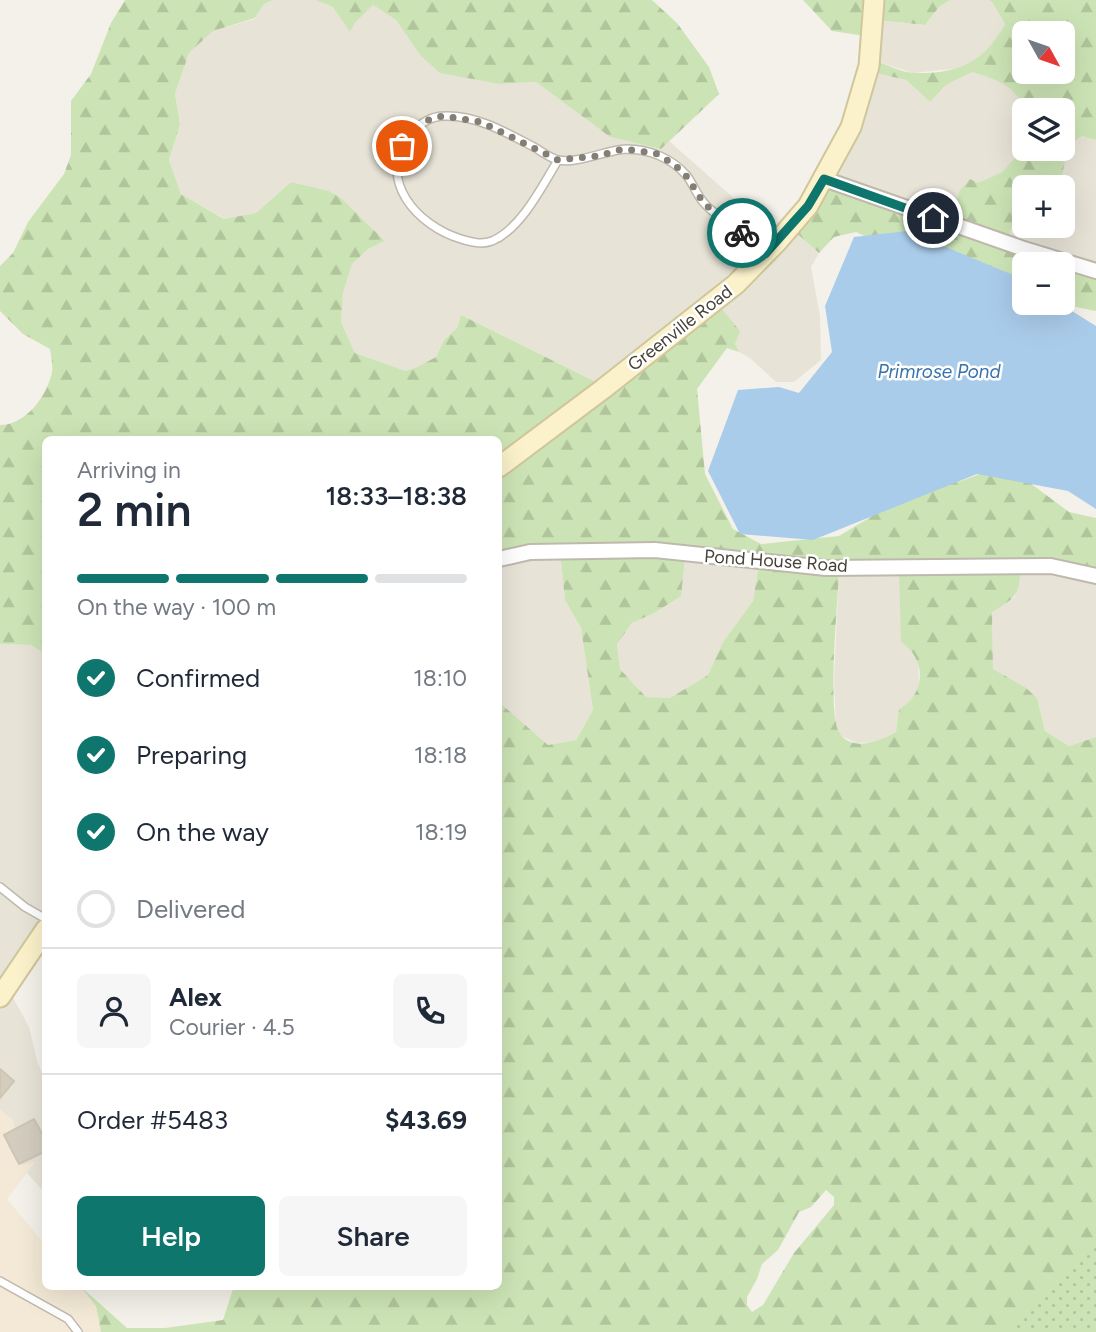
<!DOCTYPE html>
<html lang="en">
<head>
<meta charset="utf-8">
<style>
	body { margin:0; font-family:Figtree,sans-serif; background:#f6f6f7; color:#1f2937; height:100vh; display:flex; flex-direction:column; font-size:26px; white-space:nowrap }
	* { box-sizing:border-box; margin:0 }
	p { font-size:23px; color:#747a83 }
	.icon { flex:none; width:38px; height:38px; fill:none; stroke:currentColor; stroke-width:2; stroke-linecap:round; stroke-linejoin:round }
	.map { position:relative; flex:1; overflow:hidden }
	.sheet { position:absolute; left:42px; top:436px; width:460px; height:854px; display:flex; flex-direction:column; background:#fff; border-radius:10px; box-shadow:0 7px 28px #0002 }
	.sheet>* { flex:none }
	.needle { width:46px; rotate:130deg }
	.tools { position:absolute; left:1012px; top:21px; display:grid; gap:14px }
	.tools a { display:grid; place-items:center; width:63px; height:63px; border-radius:10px; background:#fff; box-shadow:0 7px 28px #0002; font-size:35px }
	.pin { position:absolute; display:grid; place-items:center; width:60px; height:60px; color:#fff; margin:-30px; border:4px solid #fff; border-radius:50%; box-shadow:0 2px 7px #0007 }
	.courier { position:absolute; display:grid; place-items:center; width:70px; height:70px; margin:-35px; border:5px solid #0f766e; border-radius:50%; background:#fff; color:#222; box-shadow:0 2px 9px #0007 }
	.summary em { font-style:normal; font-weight:600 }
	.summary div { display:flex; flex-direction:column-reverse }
	.summary { display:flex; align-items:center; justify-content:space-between; height:119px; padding:0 35px }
	h1 { font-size:46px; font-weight:600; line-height:52px }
	.bar { display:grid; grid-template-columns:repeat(4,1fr); gap:10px 7px; align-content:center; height:84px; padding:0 35px }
	.bar i { height:9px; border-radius:5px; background:#e0e1e3 }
	.bar .on { background:#0f766e }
	.bar p { grid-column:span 4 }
	.line { display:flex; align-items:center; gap:18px; padding:0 35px; border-top:2px solid #e0e1e3 }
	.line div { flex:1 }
	.round { display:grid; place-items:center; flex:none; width:74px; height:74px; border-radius:10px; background:#f6f6f7 }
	ol { padding:0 35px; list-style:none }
	li { display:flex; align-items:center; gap:21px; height:77px }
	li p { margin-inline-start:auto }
	li .icon { padding:7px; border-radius:50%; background:#0f766e; color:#fff; stroke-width:4 }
	li:last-child { color:#747a83 }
	li i { width:38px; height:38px; border:4px solid #e0e1e3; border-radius:50% }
	.primary-button { display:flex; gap:14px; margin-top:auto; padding:14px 35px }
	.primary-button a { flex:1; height:80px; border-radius:10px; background:#0f766e; color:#fff; font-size:28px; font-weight:600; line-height:80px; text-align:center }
	.primary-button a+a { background:#f6f6f7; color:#1f2937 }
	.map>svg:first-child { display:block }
	.residential { fill:#e7e3d7; fill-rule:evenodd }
	.commercial { fill:#f3e9d6 }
	.forest { fill:url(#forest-firs); fill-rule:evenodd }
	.park { fill:url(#park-dots) }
	.water { fill:#aacceb }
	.building { fill:#d4cdbf; stroke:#cec5b3; stroke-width:2 }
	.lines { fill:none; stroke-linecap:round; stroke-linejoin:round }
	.service-casing { stroke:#beb9ac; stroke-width:10 }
	.minor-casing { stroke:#beb9ac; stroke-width:18 }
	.secondary-casing { stroke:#cfc69b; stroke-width:23 }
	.service { stroke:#fff; stroke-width:7 }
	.minor { stroke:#fff; stroke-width:14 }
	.secondary { stroke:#fbf2cb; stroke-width:19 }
	.done { stroke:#837f76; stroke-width:7; stroke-dasharray:0 12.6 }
	.route { stroke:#0f766e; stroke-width:9 }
	.labels { text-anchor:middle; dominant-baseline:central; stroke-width:5; stroke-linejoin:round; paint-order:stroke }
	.street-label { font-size:18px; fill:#464238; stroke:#fff }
	.water-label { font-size:19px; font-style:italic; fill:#3873ab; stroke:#fff }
</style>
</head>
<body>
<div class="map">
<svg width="1096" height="1332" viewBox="0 0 1096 1332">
	<defs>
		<pattern id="forest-firs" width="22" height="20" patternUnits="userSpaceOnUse" patternTransform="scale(1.75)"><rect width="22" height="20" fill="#cce4b5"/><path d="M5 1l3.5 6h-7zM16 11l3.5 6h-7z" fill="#b1c59c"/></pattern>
		<pattern id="park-dots" width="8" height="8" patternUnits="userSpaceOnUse" patternTransform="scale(1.75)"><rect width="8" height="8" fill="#cce4b5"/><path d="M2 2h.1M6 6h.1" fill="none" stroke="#b1c59c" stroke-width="1.8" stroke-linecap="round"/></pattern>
	</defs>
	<rect width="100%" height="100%" fill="#f3f1e9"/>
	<path class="residential" d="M273,0H315L333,7L354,24L373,5L396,20L420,55L500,84L536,82L610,137L661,149L669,141L780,239L792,229L819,253L811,267L820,316L821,360L794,382H776L750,358L739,352L735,344L606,387L461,315L457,328L444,340L436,357L415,368L406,371L355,353L341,322L343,293L352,264L368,249L385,241L341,198L329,191L291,182L256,213L225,219L181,194L169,160L180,124L175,94L189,53L213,31L255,19L264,4Z
		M950,0H988L992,2L1005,24L995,42L979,58L960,68L913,73L873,60L877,20L925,25L939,7Z
		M871,72L906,80L930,102L946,85L972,72L1002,81L1020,98L1026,110H1024L1023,151L1002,172L978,184L970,180L960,190L950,222L828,175Z
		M1082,136L1096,140V273L1007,240L1020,206L1015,186L1024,180L1052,177L1068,146ZM1024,187H1062V226H1024Z
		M560,552L565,600L581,628L593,710L576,740L548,745L499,702V560Z
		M685,556L759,564L753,601L723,642L708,675L670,698L646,697L620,669L617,644L632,623L654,613Z
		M1020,570L1096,577V737L1069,746L1045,731L1037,698L1025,687L993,669L992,611L1015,597Z
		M839,571H899L913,650L918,660L919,687L911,702L899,709L896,732L880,742L856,743L840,735L836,725L834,680Z
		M0,644L31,645L45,654V933L10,992L29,1027L37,1061L45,1080V1193L27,1173L23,1165L16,1161L7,1144L14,1130L13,1120L0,1110Z"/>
	<path class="commercial" d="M0,1110L13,1120L14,1130L7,1144L16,1161L23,1165L36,1161L7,1199L45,1245L46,1286H80L96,1306L101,1332H0Z"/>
	<path class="forest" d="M125,0H273L264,4L255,18L213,31L189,53L175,94L180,124L169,160L181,194L224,219L256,213L291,182L329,191L341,198L385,241L368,249L352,264L343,293L341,322L355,353L406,371L415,368L436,357L444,340L457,328L461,315L606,387L717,303L740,331L735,344L739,352L727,348L697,389L705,474L733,529L761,544L839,536L912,492L961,481L1002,466L1014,471L1069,512L1096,518V577L1020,570C1020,597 1013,599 992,612L993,669L1025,687L1037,698L1045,731L1069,746L1096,737V1332H101L96,1306L80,1286L127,1328H165L223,1320L234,1286H499V702L548,745L576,740L593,710L581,628L565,600L560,552L499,560V439H46L45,654L31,645L0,644V425C26,425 47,396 52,372C53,365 51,356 50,349L23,334L0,311V266L13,253L28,222L64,174L71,155V101L91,74L111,23ZM685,556L759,564L753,601L723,642L708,675L670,698L646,697L620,669L617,644L632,623L654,613L681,596ZM839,571H899L901,642C927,659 926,694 899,709L896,732C881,741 851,753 839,732C827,712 838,600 839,571ZM826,1190L834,1197V1205L794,1253L763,1305L752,1312L747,1305V1297L757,1279L762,1264L778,1250L799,1212L811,1207Z
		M315,0H652L677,23L709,67L719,94L661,149L610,137L536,82L500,84L440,73L420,55L396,20L373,5L354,24L350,32L333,7Z
		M803,0H950L939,7L925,25L877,20L872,37L832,31Z
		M988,0H1096V140L1082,136L1068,146L1061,180C1046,175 1028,177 1015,186L1020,206L1007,240L1096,272V311L1056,303H1062V264H1024V289L889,247L856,232L834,237L819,253L792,229L826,181L949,222L960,190L970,179L978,183L1002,172L1024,148L1062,149V110H1026C1013,84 998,80 972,72L946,85L930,102L906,80L871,72L873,60C886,64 902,73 915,73C958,74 985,62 1005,24L992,2ZM1024,33H1062V72H1024Z"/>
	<path class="park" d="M1096,1246V1332H1009Z"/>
	<path class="water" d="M907,231L1018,277L1024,280V303H1059L1096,326V509L1068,491L977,474L813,540L740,534L708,471L738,390L779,387L799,393L832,352L825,306L854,237Z"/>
	<path class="building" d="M0,1069L14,1081L0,1098Z
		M34,1119L46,1141V1151L19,1164L4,1135Z"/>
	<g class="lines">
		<defs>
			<path id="service" d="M558,160C543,185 521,229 492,241C481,245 471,242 461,239C418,226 375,180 410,136C418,125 430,116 445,116C477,115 507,133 534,147C541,151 550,158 558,160C577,164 607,150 626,149C649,149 672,158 687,176C693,184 697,195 704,203C716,217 732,224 746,235C753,240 759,248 765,254
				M0,887L25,907L46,919
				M0,1281L68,1319L78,1332"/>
			<path id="minor" d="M824,179L1024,249L1096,271
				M499,559L530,552L655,550L826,568L1051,566L1096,576"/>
			<path id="secondary" d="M499,467L603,389L736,284L777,242L808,206L851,127L869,66L874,0
				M0,997L46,929"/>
		</defs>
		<use href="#service" class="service-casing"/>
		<use href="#minor" class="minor-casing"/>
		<use href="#secondary" class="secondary-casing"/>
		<use href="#service" class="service"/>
		<use href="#minor" class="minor"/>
		<use href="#secondary" class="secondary"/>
	</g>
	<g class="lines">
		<path class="done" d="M402,146L417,127L430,119L443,116L481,122L558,160L598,156L623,149L655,153L674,164L687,177L703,202L720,218L742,233"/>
		<path class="route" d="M742,233L765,254L808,206L824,179L933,218"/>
	</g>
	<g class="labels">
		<g class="street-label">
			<text transform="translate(680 328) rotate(-38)">Greenville Road</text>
			<text transform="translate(776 561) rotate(4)">Pond House Road</text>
		</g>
		<g class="water-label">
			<text x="939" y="371">Primrose Pond</text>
		</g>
	</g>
</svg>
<div class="tools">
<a><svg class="needle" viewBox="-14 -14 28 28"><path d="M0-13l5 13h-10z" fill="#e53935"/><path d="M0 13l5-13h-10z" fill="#747a83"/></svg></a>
<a><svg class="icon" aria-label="layers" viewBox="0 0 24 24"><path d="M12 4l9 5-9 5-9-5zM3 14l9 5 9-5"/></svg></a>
<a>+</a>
<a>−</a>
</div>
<div class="pin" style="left:402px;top:146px;background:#ea580c"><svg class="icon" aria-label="bag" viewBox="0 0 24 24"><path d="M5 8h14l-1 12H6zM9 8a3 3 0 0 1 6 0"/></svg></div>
<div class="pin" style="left:933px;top:218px;background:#1f2937"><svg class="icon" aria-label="home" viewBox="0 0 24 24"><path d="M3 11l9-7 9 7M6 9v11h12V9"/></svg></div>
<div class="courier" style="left:742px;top:233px"><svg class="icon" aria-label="bike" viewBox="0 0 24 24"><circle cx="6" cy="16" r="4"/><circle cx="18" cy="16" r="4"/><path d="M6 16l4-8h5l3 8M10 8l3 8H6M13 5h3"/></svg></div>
<section class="sheet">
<div class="summary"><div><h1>2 min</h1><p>Arriving in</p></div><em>18:33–18:38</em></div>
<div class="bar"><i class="on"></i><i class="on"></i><i class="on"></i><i></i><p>On the way · 100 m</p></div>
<ol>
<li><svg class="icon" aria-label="check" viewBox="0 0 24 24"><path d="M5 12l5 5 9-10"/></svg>Confirmed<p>18:10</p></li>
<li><svg class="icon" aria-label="check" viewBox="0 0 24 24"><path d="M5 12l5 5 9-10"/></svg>Preparing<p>18:18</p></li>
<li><svg class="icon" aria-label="check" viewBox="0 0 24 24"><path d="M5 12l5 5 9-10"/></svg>On the way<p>18:19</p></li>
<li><i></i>Delivered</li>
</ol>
<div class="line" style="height:126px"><a class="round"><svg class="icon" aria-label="person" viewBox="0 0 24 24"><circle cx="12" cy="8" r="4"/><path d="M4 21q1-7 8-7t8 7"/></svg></a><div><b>Alex</b><p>Courier · 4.5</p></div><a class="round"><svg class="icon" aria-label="phone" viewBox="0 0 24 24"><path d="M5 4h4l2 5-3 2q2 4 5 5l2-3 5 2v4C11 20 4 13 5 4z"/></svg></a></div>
<div class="line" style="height:91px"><div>Order #5483</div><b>$43.69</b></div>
<div class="primary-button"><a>Help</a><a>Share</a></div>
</section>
</div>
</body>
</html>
